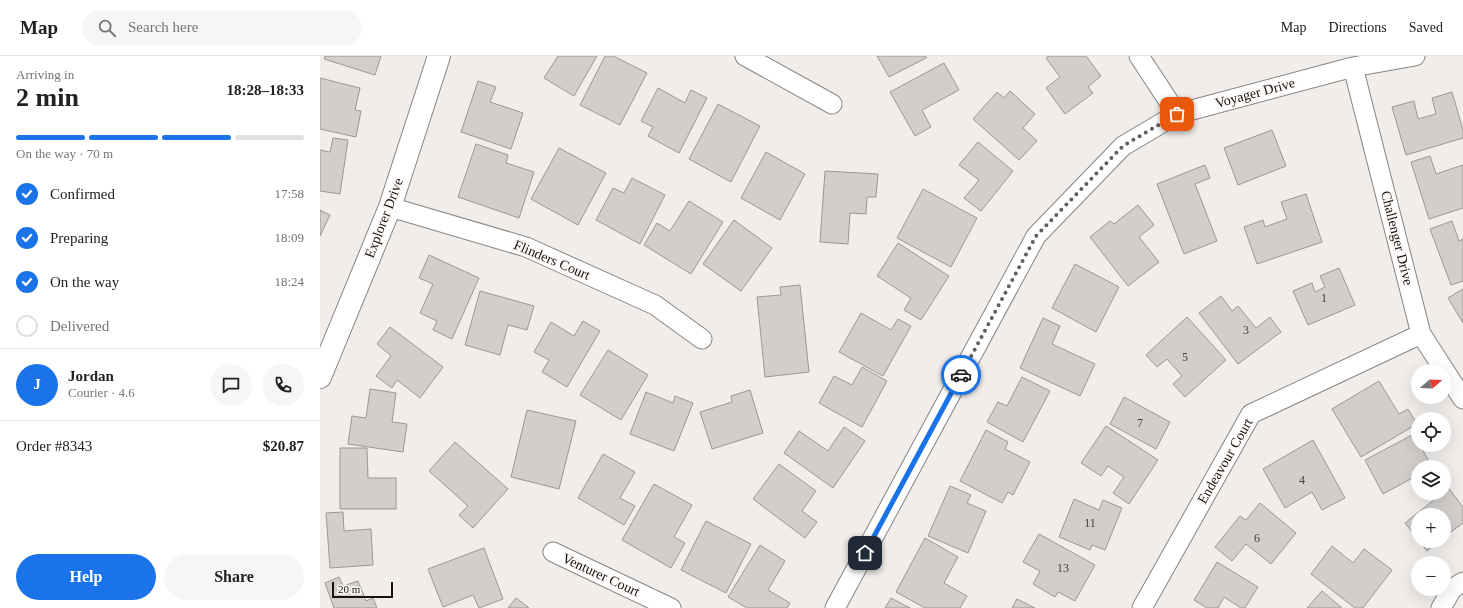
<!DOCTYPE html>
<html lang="en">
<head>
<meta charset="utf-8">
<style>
	body { margin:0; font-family:"Times New Roman",serif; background:#f6f6f6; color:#202124; height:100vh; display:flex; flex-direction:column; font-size:15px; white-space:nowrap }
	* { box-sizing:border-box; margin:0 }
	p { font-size:13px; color:#757577 }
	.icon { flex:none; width:22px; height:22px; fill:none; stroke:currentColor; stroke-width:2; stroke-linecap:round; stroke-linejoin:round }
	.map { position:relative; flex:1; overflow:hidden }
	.sheet { display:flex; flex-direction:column; background:#fff; width:320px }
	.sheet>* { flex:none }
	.needle { width:26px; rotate:71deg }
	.controls { position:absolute; left:1091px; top:308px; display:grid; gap:8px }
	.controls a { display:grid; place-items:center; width:40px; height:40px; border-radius:50%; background:#fff; box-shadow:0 4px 16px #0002; font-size:20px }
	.scale { position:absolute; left:12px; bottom:10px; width:61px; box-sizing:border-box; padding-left:4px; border:2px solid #141312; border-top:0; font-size:11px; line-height:14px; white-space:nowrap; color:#141312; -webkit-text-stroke:3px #fffaf8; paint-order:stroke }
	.pin { position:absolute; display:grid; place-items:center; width:34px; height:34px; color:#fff; margin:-17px; border-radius:8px; box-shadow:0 2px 6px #0006 }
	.courier { position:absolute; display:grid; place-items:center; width:40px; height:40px; margin:-20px; border:3px solid #1a73e8; border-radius:50%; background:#fff; color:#222; box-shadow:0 1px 5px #0007 }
	.overview em { font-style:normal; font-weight:700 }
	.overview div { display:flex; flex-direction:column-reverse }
	.overview { display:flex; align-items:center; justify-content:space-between; height:68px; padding:0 16px }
	h1 { font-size:26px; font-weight:700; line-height:30px }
	.bar { display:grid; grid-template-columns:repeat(4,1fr); gap:6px 4px; align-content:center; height:48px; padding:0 16px }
	.bar i { height:5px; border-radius:3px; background:#e0e0e0 }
	.bar .active { background:#1a73e8 }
	.bar p { grid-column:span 4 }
	.line { display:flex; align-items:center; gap:10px; padding:0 16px; border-top:1px solid #e0e0e0 }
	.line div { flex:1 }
	.round { display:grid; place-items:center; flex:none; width:42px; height:42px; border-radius:21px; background:#f6f6f6 }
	ol { padding:0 16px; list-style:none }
	li { display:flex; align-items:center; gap:12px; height:44px }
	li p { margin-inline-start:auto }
	li .icon { padding:4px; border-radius:50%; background:#1a73e8; color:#fff; stroke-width:4 }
	li:last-child { color:#757577 }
	li i { width:22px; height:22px; border:2px solid #e0e0e0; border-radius:50% }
	.action { display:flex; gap:8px; margin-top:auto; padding:8px 16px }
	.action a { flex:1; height:46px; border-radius:24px; background:#1a73e8; color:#fff; font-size:16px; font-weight:700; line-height:46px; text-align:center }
	.action a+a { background:#f6f6f6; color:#202124 }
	header { display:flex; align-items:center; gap:24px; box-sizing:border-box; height:56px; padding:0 20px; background:#fff; border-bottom:1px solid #e0e0e0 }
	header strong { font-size:19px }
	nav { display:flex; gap:22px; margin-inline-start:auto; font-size:14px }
	.search { width:280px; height:36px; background:#f6f6f6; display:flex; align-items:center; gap:10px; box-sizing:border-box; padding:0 14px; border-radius:22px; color:#757577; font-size:15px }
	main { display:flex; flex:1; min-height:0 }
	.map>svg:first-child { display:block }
	.building { fill:#d2cecc; stroke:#9b9796 }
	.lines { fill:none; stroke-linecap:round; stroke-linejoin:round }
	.minor-casing { stroke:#888482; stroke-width:21 }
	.tertiary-casing { stroke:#888482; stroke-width:24 }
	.minor { stroke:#fff; stroke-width:19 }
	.tertiary { stroke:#fff; stroke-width:22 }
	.done { stroke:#615f5e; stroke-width:4; stroke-dasharray:0 7.2 }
	.route { stroke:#1a73e8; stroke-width:5 }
	.labels { text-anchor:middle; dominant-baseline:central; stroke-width:4; stroke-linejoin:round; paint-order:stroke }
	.number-label { font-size:12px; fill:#444240 }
	.street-label { font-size:14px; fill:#141312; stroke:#fffaf8 }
</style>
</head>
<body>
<header>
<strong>Map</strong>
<div class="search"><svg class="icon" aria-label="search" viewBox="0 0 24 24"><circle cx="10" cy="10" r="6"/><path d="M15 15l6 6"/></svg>Search here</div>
<nav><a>Map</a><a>Directions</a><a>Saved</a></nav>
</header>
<main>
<section class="sheet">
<div class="overview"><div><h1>2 min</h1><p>Arriving in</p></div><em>18:28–18:33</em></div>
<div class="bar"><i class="active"></i><i class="active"></i><i class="active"></i><i></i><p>On the way · 70 m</p></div>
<ol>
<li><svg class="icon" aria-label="check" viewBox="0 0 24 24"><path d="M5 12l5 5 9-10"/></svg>Confirmed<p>17:58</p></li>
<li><svg class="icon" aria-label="check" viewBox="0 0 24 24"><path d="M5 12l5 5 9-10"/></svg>Preparing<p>18:09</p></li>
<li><svg class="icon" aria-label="check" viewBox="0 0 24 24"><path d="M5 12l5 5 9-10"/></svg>On the way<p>18:24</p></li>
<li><i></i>Delivered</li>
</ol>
<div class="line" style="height:72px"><b class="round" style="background:#1a73e8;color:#fff">J</b><div><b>Jordan</b><p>Courier · 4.6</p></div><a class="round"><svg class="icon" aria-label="chat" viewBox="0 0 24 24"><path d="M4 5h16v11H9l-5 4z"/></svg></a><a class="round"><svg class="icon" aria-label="phone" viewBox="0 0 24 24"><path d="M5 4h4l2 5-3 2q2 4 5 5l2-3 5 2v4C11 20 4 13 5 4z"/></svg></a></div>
<div class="line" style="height:52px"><div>Order #8343</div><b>$20.87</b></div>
<div class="action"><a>Help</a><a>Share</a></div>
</section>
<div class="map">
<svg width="1143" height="552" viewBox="0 0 1143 552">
	<rect width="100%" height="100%" fill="#f1edeb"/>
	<path class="building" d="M5,0H61L55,19L4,3Z
		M238,0H277L254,40L224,22Z
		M285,0H293L327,17L300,69L260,49Z
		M557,0H606V2L569,21Z
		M729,0H766L781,20L768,31L773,37L745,58L726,32L740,21L726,2Z
		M624,7L639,34L602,54L611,71L595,80L570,36Z
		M0,22L40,32L35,54L41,55L36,81L0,73Z
		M158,25L176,31L170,46L203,57L191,93L141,76Z
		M338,32L365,47L371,34L387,42L359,97L328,80L333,71L321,65Z
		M690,35L715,58L703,72L717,85L699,104L653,63L677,36L684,42Z
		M1132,36L1143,74V82L1086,99L1072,51L1094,45L1098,63L1116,58L1112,42Z
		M398,48L440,70L411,126L369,103Z
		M952,74L966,110L918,129L904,92Z
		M13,82L28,84L20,138L0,135V94L10,96Z
		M658,86L693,115L661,155L644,142L659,124L639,109Z
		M156,88L188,99L186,107L214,116L199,162L138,141Z
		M239,92L286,117L258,169L211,143Z
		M446,96L485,118L460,164L421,142Z
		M1110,100L1116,118L1143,109V152L1109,163L1091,106Z
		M885,109L890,122L875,128L897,185L864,198L837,128Z
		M505,115L558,118L556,141H547L546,158L530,157L528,188L500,186Z
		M312,122L345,139L320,188L276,164L293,132L304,137Z
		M603,133L657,162L631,211L577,182Z
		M986,138L1002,186L937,208L924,171L943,164L945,171L967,163L961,146Z
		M369,145L403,166L371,218L324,189L337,167L350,175Z
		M818,149L834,169L819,181L839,206L808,230L770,181L790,165L794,168Z
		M0,154L10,159L0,180Z
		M414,164L452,192L421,235L383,208Z
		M1132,165L1139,185L1143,183V225L1131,229L1110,173Z
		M578,187L629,220L601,264L584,254L591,242L557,220Z
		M109,199L159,222L132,283L113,274L117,265L100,257L113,228L99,222Z
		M755,208L799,231L776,276L732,252Z
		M1019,212L1035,249L988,269L973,235L992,227L995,236L1005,231L1000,220Z
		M480,229L489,316L445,321L437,241L461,239L460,231Z
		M1143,233V267L1128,242Z
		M160,235L214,250L207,274L188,269L180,299L145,289Z
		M901,240L912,255L918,250L936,272L950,261L961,276L918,308L879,257Z
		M541,257L571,274L578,263L591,270L563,320L519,296Z
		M867,261L906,304L865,341L853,328L862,320L847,303L837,311L826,299Z
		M723,262L740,270L732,288L775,308L760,340L700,312Z
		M263,265L280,275L247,331L222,316L229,304L214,296L231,266L254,280Z
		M70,271L123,311L100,342L77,324L72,332L56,320L71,300L57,288Z
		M288,294L328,319L301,364L260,339Z
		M542,311L567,325L542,371L499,347L514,320L532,329Z
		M702,321L730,335L703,386L667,366L678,346L687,350Z
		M1059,325L1079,358L1088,353L1097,368L1041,401L1012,353Z
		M50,333L76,337L72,366L87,368L83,396L28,388L32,360L46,362Z
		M430,334L443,377L392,393L380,356L412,346L411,340Z
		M326,336L353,347L355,340L373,347L354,395L310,378Z
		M804,341L850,366L836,393L790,368Z
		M207,354L256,365L239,433L191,421Z
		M786,370L838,404L809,448L793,437L804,421L788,410L781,420L761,407Z
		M524,371L545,385L513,432L464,397L479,375L508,395Z
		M666,374L688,386L685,393L710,406L693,439L688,436L682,447L640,425Z
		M1094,378L1098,385V389H1100L1112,411H1098V419L1063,438L1045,404Z
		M993,384L1025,442L1002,454L992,436L965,452L943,413Z
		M135,386L188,433L153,472L139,459L148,450L109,415Z
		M20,392H47L48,422H76V453H20Z
		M283,398L315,416L300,442L315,450L304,469L258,442Z
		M459,408L496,435L482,455L497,466L485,482L433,443Z
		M1124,426L1143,451V467L1124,481V459H1098V483L1085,467L1115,443L1110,437H1124Z
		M334,428L372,449L354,481L365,487L351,512L302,484Z
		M630,430L651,439L647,447L666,455L648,497L608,480Z
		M754,443L779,454L783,444L802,452L785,494L772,489L770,494L739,481Z
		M940,447L976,477L951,508L926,488L912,505L895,491L920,460L926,464Z
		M23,456L24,475L51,473L53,509L10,512L6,457Z
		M386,465L431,488L406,537L361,514Z
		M719,478L775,509L755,545L738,536L735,541L713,528L720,515L703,506Z
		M605,482L638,501L624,527L647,540L640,552H605L576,536Z
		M1099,485H1119L1107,495Z
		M440,489L465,505L448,534L470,547L467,552H427L408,541Z
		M1012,490L1033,507L1044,493L1072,514L1043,552H1035L991,518Z
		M164,492L183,543L159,552L153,539L123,551L108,513Z
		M897,506L938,531L925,552H921L904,541L898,552H887L874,544Z
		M19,521L23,530L38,525L46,545L53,542L57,552H14L5,527Z
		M1002,535L1022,552H987Z
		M196,542L209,552H188Z
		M571,542L590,552H565Z
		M697,543L715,552H692Z"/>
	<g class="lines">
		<defs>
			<path id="minor" d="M425,0L512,48
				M819,0L857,58
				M1033,11L1101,278L1143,343
				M70,151L206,191L335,249L382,283
				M233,496L351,552
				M515,552L716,180L803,90L857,58L1033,11L1095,0
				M822,552L931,358L1101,278
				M1121,552L1132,533L1143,526"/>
			<path id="tertiary" d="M0,321L70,151L119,0"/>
		</defs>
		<use href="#minor" class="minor-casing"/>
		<use href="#tertiary" class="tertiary-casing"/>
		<use href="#minor" class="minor"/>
		<use href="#tertiary" class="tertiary"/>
	</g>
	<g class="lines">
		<path class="done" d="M641,319L716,180L803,90L857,58"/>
		<path class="route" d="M545,497L641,319"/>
	</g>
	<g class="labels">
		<g class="number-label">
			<text x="1004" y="242">1</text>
			<text x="926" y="274">3</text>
			<text x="865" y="301">5</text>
			<text x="820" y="367">7</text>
			<text x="982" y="424">4</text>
			<text x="770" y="467">11</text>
			<text x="937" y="482">6</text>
			<text x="743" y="512">13</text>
		</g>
		<g class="street-label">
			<text transform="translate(935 37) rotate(-15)">Voyager Drive</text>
			<text transform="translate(64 162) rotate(-69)">Explorer Drive</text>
			<text transform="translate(1077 182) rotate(76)">Challenger Drive</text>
			<text transform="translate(232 204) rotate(23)">Flinders Court</text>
			<text transform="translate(905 405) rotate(-60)">Endeavour Court</text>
			<text transform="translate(281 519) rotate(25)">Venturer Court</text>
		</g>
	</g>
</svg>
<div class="controls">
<a><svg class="needle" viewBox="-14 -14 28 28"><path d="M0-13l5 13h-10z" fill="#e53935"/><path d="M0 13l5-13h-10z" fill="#757577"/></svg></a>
<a><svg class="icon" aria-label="locate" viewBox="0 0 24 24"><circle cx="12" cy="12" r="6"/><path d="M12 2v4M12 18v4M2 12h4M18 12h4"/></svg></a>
<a><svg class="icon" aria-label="layers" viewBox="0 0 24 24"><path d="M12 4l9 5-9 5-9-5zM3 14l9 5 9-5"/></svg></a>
<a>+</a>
<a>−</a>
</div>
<div class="scale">20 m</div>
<div class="pin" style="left:857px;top:58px;background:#ea580c"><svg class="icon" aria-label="bag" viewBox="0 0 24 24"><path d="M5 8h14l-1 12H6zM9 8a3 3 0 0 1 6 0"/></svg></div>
<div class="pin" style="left:545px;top:497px;background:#1f2937"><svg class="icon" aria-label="home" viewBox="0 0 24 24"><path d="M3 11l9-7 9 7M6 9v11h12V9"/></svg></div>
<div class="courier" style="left:641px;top:319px"><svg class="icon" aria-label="car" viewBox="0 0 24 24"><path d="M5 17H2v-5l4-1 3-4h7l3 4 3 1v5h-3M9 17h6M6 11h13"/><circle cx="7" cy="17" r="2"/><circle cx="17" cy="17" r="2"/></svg></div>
</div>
</main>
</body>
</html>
